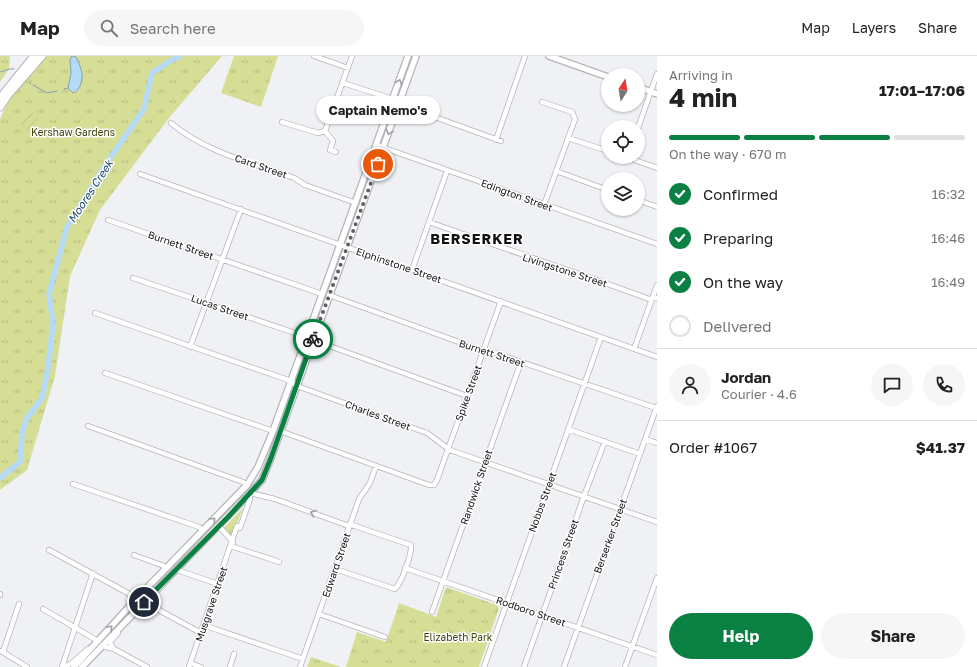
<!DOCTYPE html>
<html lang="en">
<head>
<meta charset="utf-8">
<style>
	body { margin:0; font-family:"Golos Text",sans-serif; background:#f6f6f6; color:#222; height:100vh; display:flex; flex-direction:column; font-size:15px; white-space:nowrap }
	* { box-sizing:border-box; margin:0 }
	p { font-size:13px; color:#767676 }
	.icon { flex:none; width:22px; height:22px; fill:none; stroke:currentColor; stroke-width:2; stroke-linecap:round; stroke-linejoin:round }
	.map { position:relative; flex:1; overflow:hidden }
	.sheet { display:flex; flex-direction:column; background:#fff; width:320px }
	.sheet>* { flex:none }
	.needle { width:26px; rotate:11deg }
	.controls { position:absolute; left:601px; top:12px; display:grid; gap:8px }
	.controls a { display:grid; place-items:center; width:44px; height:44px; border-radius:50%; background:#fff; box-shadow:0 1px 3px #0004; font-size:20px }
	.pin { position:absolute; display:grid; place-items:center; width:34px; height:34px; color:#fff; margin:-17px; border:2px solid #fff; border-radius:50%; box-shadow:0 1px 4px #0007 }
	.courier { position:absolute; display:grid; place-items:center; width:40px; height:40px; margin:-20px; border:3px solid #0b8043; border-radius:50%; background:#fff; color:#222; box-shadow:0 1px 5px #0007 }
	.bubble { position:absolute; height:28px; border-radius:14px; background:#fff; box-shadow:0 1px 3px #0004; font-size:13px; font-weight:700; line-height:28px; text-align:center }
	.summary em { font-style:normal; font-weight:700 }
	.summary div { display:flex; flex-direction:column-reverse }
	.summary { display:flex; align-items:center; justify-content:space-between; height:68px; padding:0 12px }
	h1 { font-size:26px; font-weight:700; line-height:30px }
	.bar { display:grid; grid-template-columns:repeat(4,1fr); gap:6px 4px; align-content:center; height:48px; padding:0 12px }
	.bar i { height:5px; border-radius:3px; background:#e0e0e0 }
	.bar .active { background:#0b8043 }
	.bar p { grid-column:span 4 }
	.line { display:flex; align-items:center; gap:10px; padding:0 12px; border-top:1px solid #e0e0e0 }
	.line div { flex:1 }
	.round { display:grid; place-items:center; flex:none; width:42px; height:42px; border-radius:21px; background:#f6f6f6 }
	ol { padding:0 12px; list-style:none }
	li { display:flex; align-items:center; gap:12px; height:44px }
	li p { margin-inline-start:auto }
	li .icon { padding:4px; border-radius:50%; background:#0b8043; color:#fff; stroke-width:4 }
	li:last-child { color:#767676 }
	li i { width:22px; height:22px; border:2px solid #e0e0e0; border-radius:50% }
	.button { display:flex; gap:8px; margin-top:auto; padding:8px 12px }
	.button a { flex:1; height:46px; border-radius:24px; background:#0b8043; color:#fff; font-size:16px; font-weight:700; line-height:46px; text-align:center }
	.button a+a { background:#f6f6f6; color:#222 }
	header { display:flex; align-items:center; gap:24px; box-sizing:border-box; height:56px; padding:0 20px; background:#fff; border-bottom:1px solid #e0e0e0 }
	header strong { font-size:19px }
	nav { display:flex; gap:22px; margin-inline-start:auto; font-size:14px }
	.search { width:280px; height:36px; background:#f6f6f6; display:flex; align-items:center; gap:10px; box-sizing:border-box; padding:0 14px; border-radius:22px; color:#767676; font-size:15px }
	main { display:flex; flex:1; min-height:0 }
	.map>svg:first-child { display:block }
	.park { fill:url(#park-tufts) }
	.garden { fill:url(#garden-furrows) }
	.water { fill:#b5daf8; stroke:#849eb3 }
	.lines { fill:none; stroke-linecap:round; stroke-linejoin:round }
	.stream { stroke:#849eb3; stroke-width:1 }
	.river { stroke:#b5daf8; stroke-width:5.5 }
	.minor-casing { stroke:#b4b5b8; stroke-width:6 }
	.major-casing { stroke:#b4b5b8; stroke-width:8 }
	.highway-casing { stroke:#b4b5b8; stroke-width:9 }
	.minor { stroke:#fff; stroke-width:4.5 }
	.major { stroke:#fff; stroke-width:5.5 }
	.highway { stroke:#fff; stroke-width:7 }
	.oneway { stroke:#a0a0a1 }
	.done { stroke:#606062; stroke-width:4; stroke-dasharray:0 7.2 }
	.route { stroke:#0b8043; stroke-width:5 }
	.labels { text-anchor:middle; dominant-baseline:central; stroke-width:3; stroke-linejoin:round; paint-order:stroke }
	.park-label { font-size:10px; fill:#40430b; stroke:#feffff }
	.street-label { font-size:10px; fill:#121213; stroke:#feffff }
	.water-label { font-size:11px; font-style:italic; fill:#164667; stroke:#feffff }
	.district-label { font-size:14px; font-weight:bold; letter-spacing:1px; fill:#121213; stroke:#feffff }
</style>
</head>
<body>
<header>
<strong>Map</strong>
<div class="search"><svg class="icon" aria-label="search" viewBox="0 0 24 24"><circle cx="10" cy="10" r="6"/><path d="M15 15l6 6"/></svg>Search here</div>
<nav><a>Map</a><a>Layers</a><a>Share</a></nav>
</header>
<main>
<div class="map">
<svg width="657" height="611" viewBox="0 0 657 611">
	<defs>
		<pattern id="park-tufts" width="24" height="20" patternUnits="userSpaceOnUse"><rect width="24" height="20" fill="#d6de96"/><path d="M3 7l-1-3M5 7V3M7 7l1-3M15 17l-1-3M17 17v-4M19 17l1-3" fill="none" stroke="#b7bd80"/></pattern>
		<pattern id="garden-furrows" width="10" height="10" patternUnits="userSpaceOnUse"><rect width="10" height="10" fill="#d6de96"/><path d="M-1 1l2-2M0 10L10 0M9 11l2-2" fill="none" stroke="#b7bd80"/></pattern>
	</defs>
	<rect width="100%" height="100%" fill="#f0f1f4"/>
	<path class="park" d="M0,0H10L9,13L0,26Z
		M45,0H222L169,62L100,154L70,220L55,320L27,414L0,434V63C9,40 29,19 45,0Z
		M234,0H278L261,51L221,37Z
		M243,452L237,467L235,469L232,480L224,472Z
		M446,531L497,549L499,552L479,611H346L357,576L386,586L399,547L436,561Z
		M311,601L341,611H307Z"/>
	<path class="garden" d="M20 65a9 9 0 1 1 18 0a9 9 0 1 1-18 0Z"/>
	<path class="water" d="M72,0L76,1C78,6 81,11 82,17C83,24 80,35 73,37L68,32L71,17L70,4Z"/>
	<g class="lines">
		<path class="stream" d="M0,16C6,15 9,12 14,13
			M29,26L31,28
			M33,29L47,37L57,35
			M64,33L68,32"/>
		<path class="river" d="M0,422L20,406L22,376L27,362L42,342L48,312L53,268L49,238L67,171L108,105L144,53L152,17L172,4L180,0"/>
		<defs>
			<path id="minor" d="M314,0L348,12
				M343,27L393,43
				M542,46L572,56L575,63L544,149
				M399,48L501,85
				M282,66L318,77L325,75
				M171,67C205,96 252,107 294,122L305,129L356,147
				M638,72L657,18
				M325,75L352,0
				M325,75L333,85L330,94L336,96
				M568,82L608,95
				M496,84L525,0
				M376,89L657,188
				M626,101L657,112
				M556,115L608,134
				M140,118L657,301
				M638,144L657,151
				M108,164L322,238
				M429,166C502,192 576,216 649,243L657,242
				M412,214L447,115
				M133,222L307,281
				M329,239L481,294H486L656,352
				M95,257L291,325L297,330L427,377L450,394L657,466
				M313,284L467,340
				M190,291L241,153
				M634,293L657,229
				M105,317L273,375
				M88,370L243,426L247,429
				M568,373L640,398
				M280,375L429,429H434L437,424L501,245
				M645,383L657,387
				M73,428L199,471L203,474
				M250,437L275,443L346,469H352L411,489C412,498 402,526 395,533L335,513
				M219,470L233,486
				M240,472L250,443L249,438
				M231,490L279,506
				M49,494L201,577
				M134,499L164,510L167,512
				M177,512L180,515L218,528
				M405,512L657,599
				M0,539V538
				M43,553L98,585
				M432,556L521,306
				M319,558L385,581
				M203,569L303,603
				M102,590L114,593L147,611
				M113,592L110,586L118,577
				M1,595L27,611
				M3,596L19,548
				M190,607L201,611
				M62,611L93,517
				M64,611L72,607L88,593
				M189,611L237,470H240
				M230,611L234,598
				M300,611L359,443L370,427L376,410
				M484,611L601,281
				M524,611L584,440L605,385
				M564,611L657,350
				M625,611L657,522"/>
			<path id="major" d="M549,0L608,21
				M638,31L657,38
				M74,611L137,542L247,429L258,411L273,375L408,0
				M82,611L250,437L262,424L271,402L416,0"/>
			<path id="highway" d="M0,42L34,0
				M0,51L8,39L42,0"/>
		</defs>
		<use href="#minor" class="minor-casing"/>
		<use href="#major" class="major-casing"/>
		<use href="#highway" class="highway-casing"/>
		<use href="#minor" class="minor"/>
		<use href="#major" class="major"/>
		<use href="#highway" class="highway"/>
	</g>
	<defs><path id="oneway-chevron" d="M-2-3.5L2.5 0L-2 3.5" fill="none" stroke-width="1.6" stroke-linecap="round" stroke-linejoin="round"/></defs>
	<g class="oneway">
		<use href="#oneway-chevron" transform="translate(399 26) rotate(-71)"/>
		<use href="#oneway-chevron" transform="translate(389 76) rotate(109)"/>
		<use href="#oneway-chevron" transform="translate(313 457) rotate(-160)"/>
		<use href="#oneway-chevron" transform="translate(213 464) rotate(-46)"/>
		<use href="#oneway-chevron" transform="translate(110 572) rotate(-47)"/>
	</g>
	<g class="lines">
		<path class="done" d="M313,283L378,108"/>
		<path class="route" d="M144,546L228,461L262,424L271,402L313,283"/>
	</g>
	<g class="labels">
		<g class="park-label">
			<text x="73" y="76">Kershaw Gardens</text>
			<text x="458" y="581">Elizabeth Park</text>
		</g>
		<g class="street-label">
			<text transform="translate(261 110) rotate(19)">Card Street</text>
			<text transform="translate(517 139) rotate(20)">Edington Street</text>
			<text transform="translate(181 189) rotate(19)">Burnett Street</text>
			<text transform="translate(399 209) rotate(19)">Elphinstone Street</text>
			<text transform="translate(565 214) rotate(18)">Livingstone Street</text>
			<text transform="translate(220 251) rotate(19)">Lucas Street</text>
			<text transform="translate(492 297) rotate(18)">Burnett Street</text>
			<text transform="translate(468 337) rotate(-70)">Spike Street</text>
			<text transform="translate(378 359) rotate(20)">Charles Street</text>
			<text transform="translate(476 431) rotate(-71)">Randwick Street</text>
			<text transform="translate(542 446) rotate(-70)">Nobbs Street</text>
			<text transform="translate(610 480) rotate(-70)">Berserker Street</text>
			<text transform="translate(563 498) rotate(-71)">Princess Street</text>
			<text transform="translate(336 509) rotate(-71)">Edward Street</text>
			<text transform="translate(211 548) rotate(-71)">Musgrave Street</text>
			<text transform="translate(531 555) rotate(19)">Rodboro Street</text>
		</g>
		<g class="water-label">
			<text transform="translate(90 135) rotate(-57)">Moores Creek</text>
		</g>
		<g class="district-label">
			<text x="477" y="182">BERSERKER</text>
		</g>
	</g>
</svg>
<div class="controls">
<a><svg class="needle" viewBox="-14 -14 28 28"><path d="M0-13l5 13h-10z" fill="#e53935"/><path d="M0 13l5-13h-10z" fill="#767676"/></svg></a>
<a><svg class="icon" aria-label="locate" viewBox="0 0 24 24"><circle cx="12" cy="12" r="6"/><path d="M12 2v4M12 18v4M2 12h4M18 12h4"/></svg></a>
<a><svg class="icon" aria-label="layers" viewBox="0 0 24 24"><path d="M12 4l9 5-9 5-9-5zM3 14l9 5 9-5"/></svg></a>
</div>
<div class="pin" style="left:378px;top:108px;background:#ea580c"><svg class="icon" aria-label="bag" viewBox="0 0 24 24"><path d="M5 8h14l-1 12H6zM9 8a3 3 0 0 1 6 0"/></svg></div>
<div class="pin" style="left:144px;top:546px;background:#1f2937"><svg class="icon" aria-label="home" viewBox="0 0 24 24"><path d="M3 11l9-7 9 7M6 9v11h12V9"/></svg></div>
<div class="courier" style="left:313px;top:283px"><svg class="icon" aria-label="bike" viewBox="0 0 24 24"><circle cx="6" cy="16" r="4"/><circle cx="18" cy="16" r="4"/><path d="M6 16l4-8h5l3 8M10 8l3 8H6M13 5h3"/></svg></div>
<div class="bubble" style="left:316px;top:40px;width:124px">Captain Nemo's</div>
</div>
<section class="sheet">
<div class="summary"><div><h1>4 min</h1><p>Arriving in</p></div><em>17:01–17:06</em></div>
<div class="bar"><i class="active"></i><i class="active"></i><i class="active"></i><i></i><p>On the way · 670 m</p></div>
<ol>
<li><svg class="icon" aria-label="check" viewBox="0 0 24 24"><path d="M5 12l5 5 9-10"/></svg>Confirmed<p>16:32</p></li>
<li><svg class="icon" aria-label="check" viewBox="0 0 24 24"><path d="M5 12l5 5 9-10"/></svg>Preparing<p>16:46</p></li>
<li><svg class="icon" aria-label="check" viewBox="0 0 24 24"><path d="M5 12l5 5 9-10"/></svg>On the way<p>16:49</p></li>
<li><i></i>Delivered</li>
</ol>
<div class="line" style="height:72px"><a class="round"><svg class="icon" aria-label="person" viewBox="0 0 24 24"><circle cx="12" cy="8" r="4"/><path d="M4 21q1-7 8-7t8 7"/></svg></a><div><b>Jordan</b><p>Courier · 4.6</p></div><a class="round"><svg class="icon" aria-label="chat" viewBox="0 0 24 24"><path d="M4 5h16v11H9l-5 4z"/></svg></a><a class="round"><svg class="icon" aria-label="phone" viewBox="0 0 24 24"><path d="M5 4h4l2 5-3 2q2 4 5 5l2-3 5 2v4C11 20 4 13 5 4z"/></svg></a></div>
<div class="line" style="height:52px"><div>Order #1067</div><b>$41.37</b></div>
<div class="button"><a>Help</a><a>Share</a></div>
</section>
</main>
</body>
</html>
